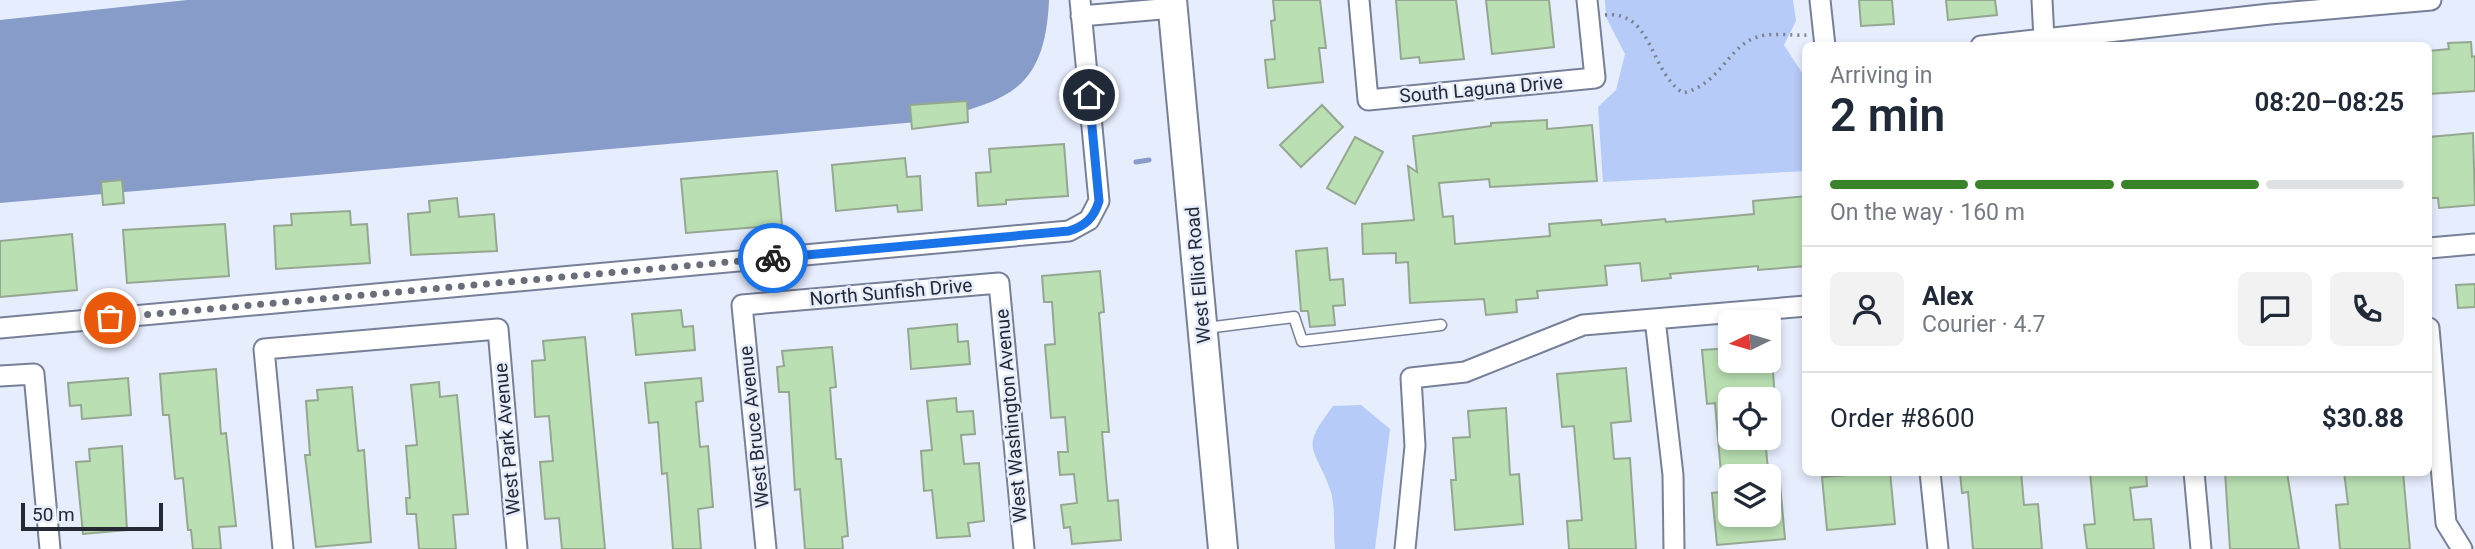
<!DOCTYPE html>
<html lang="en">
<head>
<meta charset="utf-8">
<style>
	body { margin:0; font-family:Roboto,sans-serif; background:#f2f2f3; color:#1f2937; height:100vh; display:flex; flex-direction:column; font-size:26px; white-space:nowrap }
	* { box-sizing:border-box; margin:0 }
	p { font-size:23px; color:#747a83 }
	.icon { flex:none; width:38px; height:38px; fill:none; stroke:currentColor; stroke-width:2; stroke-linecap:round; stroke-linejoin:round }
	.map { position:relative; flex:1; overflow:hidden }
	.details { position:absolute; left:1802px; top:42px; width:630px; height:434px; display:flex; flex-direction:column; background:#fff; border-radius:10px; box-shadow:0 4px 10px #0003 }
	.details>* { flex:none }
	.needle { width:46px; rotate:265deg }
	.controls { position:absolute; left:1718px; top:310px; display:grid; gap:14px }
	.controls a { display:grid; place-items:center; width:63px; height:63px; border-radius:10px; background:#fff; box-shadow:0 4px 10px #0003; font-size:35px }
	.scale { position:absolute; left:21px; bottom:18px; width:142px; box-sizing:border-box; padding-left:7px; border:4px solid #252933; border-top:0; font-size:19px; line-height:24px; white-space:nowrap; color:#252933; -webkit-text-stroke:5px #e6edfd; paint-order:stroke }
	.pin { position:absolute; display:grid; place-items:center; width:60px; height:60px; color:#fff; margin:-30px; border:4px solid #fff; border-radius:50%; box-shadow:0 2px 7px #0007 }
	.courier { position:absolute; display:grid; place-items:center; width:70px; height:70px; margin:-35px; border:5px solid #1a73e8; border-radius:50%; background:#fff; color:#222; box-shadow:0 2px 9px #0007 }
	.overview em { font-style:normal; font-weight:600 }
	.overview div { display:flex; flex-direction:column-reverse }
	.overview { display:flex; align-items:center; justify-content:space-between; height:119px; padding:0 28px }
	h1 { font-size:46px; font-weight:600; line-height:52px }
	.bar { display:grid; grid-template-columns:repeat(4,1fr); gap:10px 7px; align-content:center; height:84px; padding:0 28px }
	.bar i { height:9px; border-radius:5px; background:#e0e1e3 }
	.bar .selected { background:#39832a }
	.bar p { grid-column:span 4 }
	.line { display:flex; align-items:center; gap:18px; padding:0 28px; border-top:2px solid #e0e1e3 }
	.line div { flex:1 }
	.round { display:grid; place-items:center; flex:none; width:74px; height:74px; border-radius:10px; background:#f2f2f3 }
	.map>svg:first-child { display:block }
	.green { fill:#b7cbf8 }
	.water { fill:#889cca }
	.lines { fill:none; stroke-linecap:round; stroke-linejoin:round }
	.stream { stroke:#889cca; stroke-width:5 }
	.building { fill:#b9dfb2; stroke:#95a791; stroke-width:2 }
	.service-casing { stroke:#768098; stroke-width:13 }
	.minor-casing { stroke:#768098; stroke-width:23 }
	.secondary-casing { stroke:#768098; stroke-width:32 }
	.path { stroke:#7c818e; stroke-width:3.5; stroke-dasharray:2 5; stroke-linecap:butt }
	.service { stroke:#fff; stroke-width:10 }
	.minor { stroke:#fff; stroke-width:19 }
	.secondary { stroke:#fff; stroke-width:28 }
	.done { stroke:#696e7a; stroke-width:7; stroke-dasharray:0 12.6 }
	.route { stroke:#1a73e8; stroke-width:9 }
	.labels { text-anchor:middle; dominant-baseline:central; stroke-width:5; stroke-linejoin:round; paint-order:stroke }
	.street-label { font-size:19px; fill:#252933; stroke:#e6edfd }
</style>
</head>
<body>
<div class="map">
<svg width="2475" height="549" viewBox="0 0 2475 549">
	<rect width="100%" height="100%" fill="#e6edfd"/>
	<path class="green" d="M1605,0H1793L1796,21L1784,45L1806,79V171L1603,182L1598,107L1616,90L1625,54L1606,17Z
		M1361,405L1390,429L1375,549H1335C1333,531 1336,506 1330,489C1313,444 1300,450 1333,406Z"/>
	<path class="water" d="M187,0H1049C1045,92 1007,100 928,121L0,203V20Z"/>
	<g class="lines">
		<path class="stream" d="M1136,162L1149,160"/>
	</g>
	<path class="building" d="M1273,0H1320L1326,48H1319L1323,82L1268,88L1265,60L1275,59L1271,21L1275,20Z
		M1396,0H1456L1464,59L1420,63L1419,57L1401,59Z
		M1486,0H1549L1554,47L1492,54Z
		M1859,0H1892L1894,24L1861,26Z
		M1946,0H1995L1997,15L1948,20Z
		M2471,42L2472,57L2475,56V91L2429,94V51L2449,49L2448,43Z
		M967,101L968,122L912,129L910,105Z
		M1322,105L1343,127L1301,167L1280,145Z
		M1547,120V129L1592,125L1597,181L1490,187L1489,179L1439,183L1443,217L1453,216L1455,244L1550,236L1549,224L1601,220L1602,225L1665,219L1666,222L1754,214L1753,201L1806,196V266L1758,270V266L1670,274L1671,278L1642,281L1640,263L1605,266L1607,285L1537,291L1538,298L1516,300L1517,312L1486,315L1484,299L1410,303L1408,262L1396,263V253L1363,254L1362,224L1414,220L1408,166L1417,172L1413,136L1491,126V123Z
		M2473,133L2475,205L2439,208L2438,198H2429V137Z
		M1355,137L1383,152L1355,204L1327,188Z
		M1064,144L1068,196L1006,200V204L978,206L976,173L991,172L989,149Z
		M905,158L907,177L920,176L922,210L898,212L897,205L836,211L832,165Z
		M777,171L782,225L686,233L681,179Z
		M122,180L124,203L103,205L101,182Z
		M457,198L459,217L494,214L497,251L411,255L408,214L430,212L429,201Z
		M350,211L351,225L367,224L370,263L276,269L274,226L292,225L291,214Z
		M225,224L229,276L127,283L123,230Z
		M72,234L77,290L0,297V241Z
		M1327,248L1330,280L1343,279L1345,305L1333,306L1335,325L1310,327L1308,311H1301L1296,251Z
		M1100,271L1104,312L1099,313L1109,432H1102L1108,501L1118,500L1121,540L1072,544L1070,527L1064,528L1061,505L1077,503L1074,474L1060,475L1058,452H1068L1065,417L1051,418L1045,345L1055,344L1052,302H1044L1042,276Z
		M2475,284V307L2458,308L2456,285Z
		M681,310L683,327L693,326L695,350L636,355L632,314Z
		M957,324L958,342L968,341L970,364L911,369L908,329Z
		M585,337L605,549H562L559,518L545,519L540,462L553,461L549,416L535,417L532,361L545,360L543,341Z
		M832,347L836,387L830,388L836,459H841L848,536L842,537L843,549H805L800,489L795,490L789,392H779L777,367L784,366L782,351Z
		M1731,348V360H1772L1775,398L1731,399V438H1765L1768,469L1721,473L1715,403L1707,404L1702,350Z
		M1626,368L1631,421L1611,423L1614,459L1630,458L1636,549H1569L1567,521L1582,520L1574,426L1562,427L1557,374Z
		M216,369L221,434L226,433L236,526L219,527L221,549H193L191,530H188L183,478L175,479L169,415H163L160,374Z
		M128,378L131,415L82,419L81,405L70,406L68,383Z
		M701,378L703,401L696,402L700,447L708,446L713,507L698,509L701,549H673L667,473L662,474L658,422L649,423L645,383Z
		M439,382L440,397L457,395L468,514L453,515L456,549H419L416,514H407L406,498H410L406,446L417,445L411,385Z
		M352,387L358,451L364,450L371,542L316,547L305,455H310L306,401L318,400L317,390Z
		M956,398L957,412L973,411L975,434L961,435L964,464L979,463L984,521L968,523L970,536L937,538L932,490L924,491L921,451L932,450L927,401Z
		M1506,408L1510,475L1519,474L1523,524L1455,530L1451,480H1456L1453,438L1470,437L1468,411Z
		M122,446L127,530L83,534L76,462L90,461L89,449Z
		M1890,472L1895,524L1827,530L1822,477Z
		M1960,472H2021L2024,505L2038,504L2042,549H1973L1968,492L1962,493Z
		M2090,472H2146L2147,486L2130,488L2134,520L2151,519L2154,549H2087L2084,525L2095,524Z
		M2225,472H2287L2299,549H2230Z
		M2344,472H2403L2410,549H2340L2336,505L2348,504Z
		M1769,484H1780L1785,539L1717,545L1712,493L1731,491V514H1769Z"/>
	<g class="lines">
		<defs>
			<path id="service" d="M1206,328L1294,317L1302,341L1441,325"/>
			<path id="minor" d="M1359,0L1368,100L1595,78L1587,0
				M1820,0L1825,46
				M2042,0L2044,39
				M1081,16L1173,8
				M1981,46L2270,14L2431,0
				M2429,248L2475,244
				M1655,319L1673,475L1674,549
				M0,328L1069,231L1089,220L1099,201L1080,0
				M2429,328L2446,523L2462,549
				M0,376L34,374L50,549
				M1930,472L1938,549
				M2194,472L2201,549
				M283,549L264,349L498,329L517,549
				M766,549L742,305L999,283L1024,549
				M1405,549L1415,446L1411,378L1465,372L1583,325L1806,306"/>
			<path id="secondary" d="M1172,0L1223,549"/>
		</defs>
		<use href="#service" class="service-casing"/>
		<use href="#minor" class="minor-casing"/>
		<use href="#secondary" class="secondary-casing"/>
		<path class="path" d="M1605,15C1653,10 1649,71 1683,93C1721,84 1727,47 1757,37C1771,32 1793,36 1808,35"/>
		<use href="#service" class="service"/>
		<use href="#minor" class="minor"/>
		<use href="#secondary" class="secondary"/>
	</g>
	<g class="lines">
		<path class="done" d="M110,318L773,258"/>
		<path class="route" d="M773,258L1069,231C1085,226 1094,218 1099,201L1089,95"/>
	</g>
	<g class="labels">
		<g class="street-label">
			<text transform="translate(1481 89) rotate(-5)">South Laguna Drive</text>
			<text transform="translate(1198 275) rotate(-95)">West Elliot Road</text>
			<text transform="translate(891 292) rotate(-5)">North Sunfish Drive</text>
			<text transform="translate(1011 416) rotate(-95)">West Washington Avenue</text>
			<text transform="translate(754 427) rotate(-96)">West Bruce Avenue</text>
			<text transform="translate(507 439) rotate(-95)">West Park Avenue</text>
		</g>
	</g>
</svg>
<div class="controls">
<a><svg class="needle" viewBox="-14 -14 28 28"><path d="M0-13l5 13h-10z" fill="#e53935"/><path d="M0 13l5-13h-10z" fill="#747a83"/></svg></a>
<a><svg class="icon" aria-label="locate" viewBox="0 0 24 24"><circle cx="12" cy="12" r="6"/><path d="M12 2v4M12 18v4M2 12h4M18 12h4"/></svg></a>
<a><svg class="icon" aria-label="layers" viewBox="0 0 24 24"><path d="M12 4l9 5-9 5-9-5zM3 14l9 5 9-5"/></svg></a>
</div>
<div class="scale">50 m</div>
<div class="pin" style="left:110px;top:318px;background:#ea580c"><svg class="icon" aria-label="bag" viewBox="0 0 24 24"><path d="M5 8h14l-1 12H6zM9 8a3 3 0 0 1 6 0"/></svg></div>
<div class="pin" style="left:1089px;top:95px;background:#1f2937"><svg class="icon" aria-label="home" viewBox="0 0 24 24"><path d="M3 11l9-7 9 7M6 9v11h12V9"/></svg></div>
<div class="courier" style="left:773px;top:258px"><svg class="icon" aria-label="bike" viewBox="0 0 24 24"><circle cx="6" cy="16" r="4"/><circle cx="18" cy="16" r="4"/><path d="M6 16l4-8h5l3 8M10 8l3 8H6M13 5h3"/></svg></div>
<section class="details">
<div class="overview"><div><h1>2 min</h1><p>Arriving in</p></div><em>08:20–08:25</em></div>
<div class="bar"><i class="selected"></i><i class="selected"></i><i class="selected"></i><i></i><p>On the way · 160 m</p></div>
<div class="line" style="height:126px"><a class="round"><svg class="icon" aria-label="person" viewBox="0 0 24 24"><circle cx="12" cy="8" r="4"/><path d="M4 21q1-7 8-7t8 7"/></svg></a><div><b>Alex</b><p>Courier · 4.7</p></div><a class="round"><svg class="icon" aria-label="chat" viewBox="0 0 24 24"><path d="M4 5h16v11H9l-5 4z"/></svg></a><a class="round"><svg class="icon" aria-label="phone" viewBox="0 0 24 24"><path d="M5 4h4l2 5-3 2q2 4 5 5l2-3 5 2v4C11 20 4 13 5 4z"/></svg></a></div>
<div class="line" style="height:91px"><div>Order #8600</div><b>$30.88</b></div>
</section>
</div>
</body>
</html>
